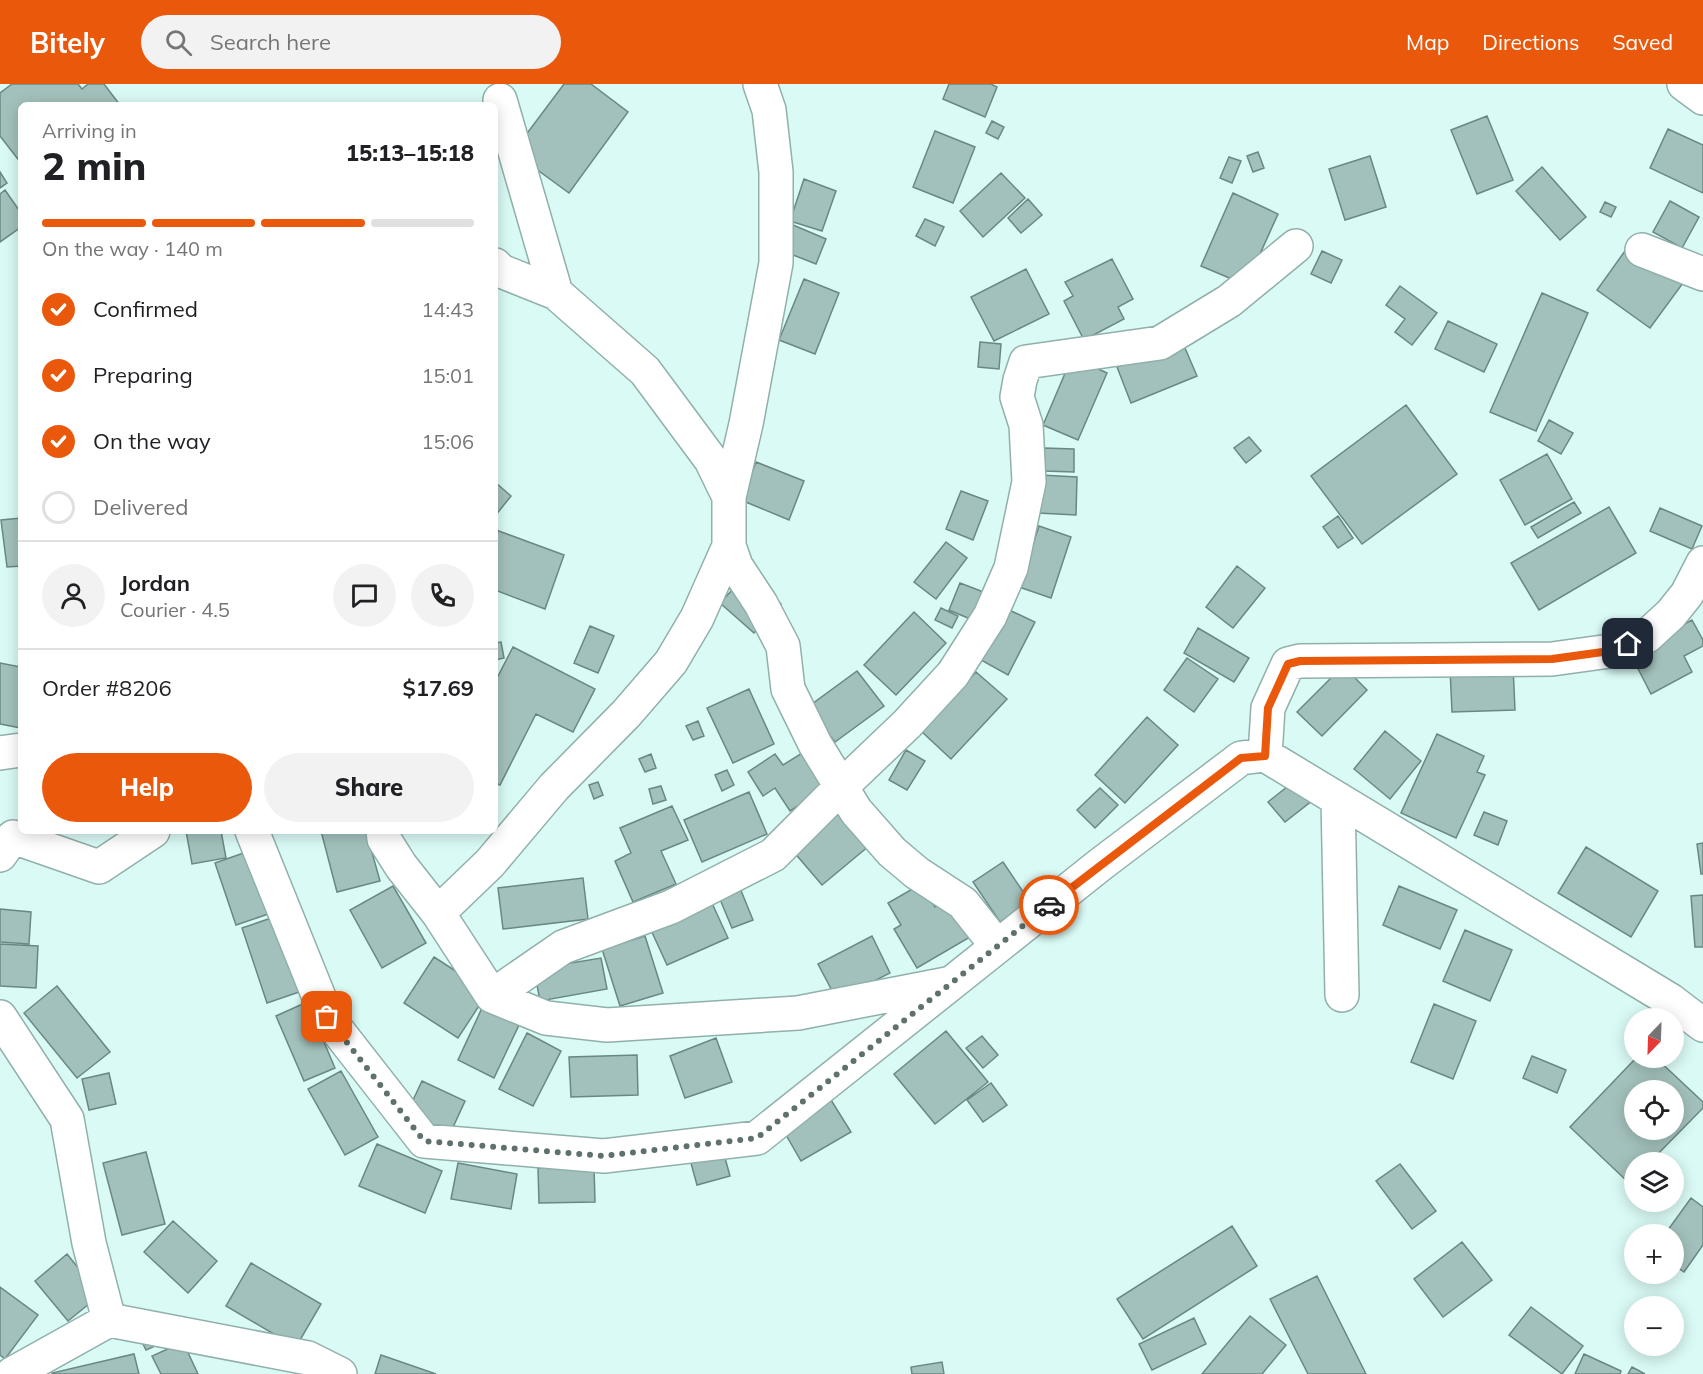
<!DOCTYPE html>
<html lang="en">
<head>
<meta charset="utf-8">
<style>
	body { margin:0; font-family:Mulish,sans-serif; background:#f2f2f2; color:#202124; height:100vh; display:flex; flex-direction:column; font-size:22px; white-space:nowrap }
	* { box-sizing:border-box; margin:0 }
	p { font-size:20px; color:#757577 }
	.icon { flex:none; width:33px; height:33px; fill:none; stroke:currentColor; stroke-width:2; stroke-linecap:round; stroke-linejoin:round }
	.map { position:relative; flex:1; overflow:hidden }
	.drawer { position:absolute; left:18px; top:18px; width:480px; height:732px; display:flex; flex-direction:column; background:#fff; border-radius:9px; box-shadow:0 3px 15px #0003 }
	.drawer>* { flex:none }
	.needle { width:39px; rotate:203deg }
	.tools { position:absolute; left:1624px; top:924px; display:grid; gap:12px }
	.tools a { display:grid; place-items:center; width:60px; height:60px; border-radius:50%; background:#fff; box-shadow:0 3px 15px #0003; font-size:30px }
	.pin { position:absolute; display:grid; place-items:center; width:51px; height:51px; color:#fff; margin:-26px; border-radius:12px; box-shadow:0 3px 9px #0006 }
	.courier { position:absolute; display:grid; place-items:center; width:60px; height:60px; margin:-30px; border:4px solid #ea580c; border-radius:50%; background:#fff; color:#222; box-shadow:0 2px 8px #0007 }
	.head em { font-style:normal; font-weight:800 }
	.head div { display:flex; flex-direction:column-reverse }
	.head { display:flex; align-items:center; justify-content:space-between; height:102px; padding:0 24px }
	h1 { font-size:39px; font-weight:800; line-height:45px }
	.bar { display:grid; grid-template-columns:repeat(4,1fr); gap:9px 6px; align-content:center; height:72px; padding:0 24px }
	.bar i { height:8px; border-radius:4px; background:#e0e0e0 }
	.bar .on { background:#ea580c }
	.bar p { grid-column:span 4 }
	.line { display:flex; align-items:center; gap:15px; padding:0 24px; border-top:2px solid #e0e0e0 }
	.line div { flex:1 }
	.round { display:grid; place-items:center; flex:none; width:63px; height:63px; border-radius:32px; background:#f2f2f2 }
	ol { padding:0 24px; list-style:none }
	li { display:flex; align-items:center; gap:18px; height:66px }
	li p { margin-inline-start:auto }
	li .icon { padding:6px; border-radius:50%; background:#ea580c; color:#fff; stroke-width:4 }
	li:last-child { color:#757577 }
	li i { width:33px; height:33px; border:3px solid #e0e0e0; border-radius:50% }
	.cta { display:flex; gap:12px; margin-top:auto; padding:12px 24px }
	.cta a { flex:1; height:69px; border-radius:36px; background:#ea580c; color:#fff; font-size:24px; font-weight:800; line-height:69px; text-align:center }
	.cta a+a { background:#f2f2f2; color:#202124 }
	header { display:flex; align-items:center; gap:36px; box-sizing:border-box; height:84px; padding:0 30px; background:#ea580c; color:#fff }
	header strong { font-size:28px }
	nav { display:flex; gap:33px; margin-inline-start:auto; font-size:21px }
	.search { width:420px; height:54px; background:#f2f2f2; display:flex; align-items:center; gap:15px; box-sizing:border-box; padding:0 21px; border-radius:33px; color:#757577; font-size:22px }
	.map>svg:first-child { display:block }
	.building { fill:#a3c1bc; stroke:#6a8883; stroke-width:1.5; fill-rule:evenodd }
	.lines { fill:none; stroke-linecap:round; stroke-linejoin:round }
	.street-casing { stroke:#91b0ab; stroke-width:36 }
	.highway-casing { stroke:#91b0ab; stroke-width:36 }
	.street { stroke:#fff; stroke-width:33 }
	.highway { stroke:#fff; stroke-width:33 }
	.done { stroke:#5e716e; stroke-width:6; stroke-dasharray:0 10.8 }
	.route { stroke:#ea580c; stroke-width:8 }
</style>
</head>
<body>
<header>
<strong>Bitely</strong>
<div class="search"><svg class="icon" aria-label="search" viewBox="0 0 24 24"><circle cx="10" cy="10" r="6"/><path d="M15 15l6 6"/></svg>Search here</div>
<nav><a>Map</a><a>Directions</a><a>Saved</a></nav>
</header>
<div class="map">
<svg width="1703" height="1290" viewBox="0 0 1703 1290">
	<rect width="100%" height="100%" fill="#dafaf5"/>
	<path class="building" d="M12,0H78L82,5L88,0H104L120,21H21V79L0,52V9Z
		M564,0H591L628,28L569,109L513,68Z
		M949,0H991L997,3L985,33L943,15Z
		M1487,32L1513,96L1477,110L1451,46Z
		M992,37L1004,43L998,55L986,49Z
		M1668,45L1703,61V109L1650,84Z
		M935,47L975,63L953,119L913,103Z
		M1258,68L1264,84L1253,88L1247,72Z
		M1370,72L1386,123L1345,136L1329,85Z
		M1229,73L1241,77L1232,99L1220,94Z
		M1542,83L1586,133L1560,156L1516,107Z
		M0,88L7,99L0,104Z
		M1001,89L1025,114L983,153L960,127Z
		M804,95L836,107L822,147L790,137Z
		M5,106L21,129V143L0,158V110Z
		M1233,109L1278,130L1246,201L1201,182Z
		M1028,115L1042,131L1021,149L1008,134Z
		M1670,117L1699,133L1682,164L1653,148Z
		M1605,118L1616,123L1611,133L1600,128Z
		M925,135L944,143L935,162L916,152Z
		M793,141L826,155L816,180L783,167Z
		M1630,160L1683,199L1650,244L1597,206Z
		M1322,167L1342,176L1331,199L1311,190Z
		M1112,175L1133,215L1118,223L1124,235L1084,256L1064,217L1073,212L1065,198Z
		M1026,185L1049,230L994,257L971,213Z
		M804,195L839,209L815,270L779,256Z
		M1400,202L1437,229L1412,261L1395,248L1405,235L1386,221Z
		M1542,209L1588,229L1536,347L1490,328Z
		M1448,237L1497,260L1484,288L1435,265Z
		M1182,257L1197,292L1131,319L1117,283Z
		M980,258L1001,260L999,285L978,283Z
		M1072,273L1107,289L1078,356L1043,341Z
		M1406,321L1457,390L1362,460L1311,392Z
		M1549,336L1573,349L1561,370L1538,357Z
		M1249,353L1261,367L1246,379L1234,364Z
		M1044,364L1074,365V388L1043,387Z
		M1547,370L1572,415L1525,441L1500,396Z
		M756,378L804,397L789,436L741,416Z
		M1040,391L1077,393L1076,431L1038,429Z
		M495,398L511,412L495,432Z
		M961,407L988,417L973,456L946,445Z
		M1574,418L1581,429L1538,454L1531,443Z
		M1609,423L1636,469L1539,526L1511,479Z
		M1660,424L1702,442L1692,465L1650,447Z
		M1338,432L1353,454L1338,464L1323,443Z
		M21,434V482L7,483L1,436Z
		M1039,442L1071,453L1051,514L1019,503Z
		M496,446L564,471L545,525L495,506Z
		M946,458L967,474L936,515L914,498Z
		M1237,482L1265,504L1233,544L1206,523Z
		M747,490L781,520L754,549L720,519Z
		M960,499L986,509L975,537L949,526Z
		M941,524L958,532L952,544L935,536Z
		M1007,525L1035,538L1008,591L981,576Z
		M914,528L946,559L896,611L864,581Z
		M1692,536L1703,556V562L1684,572L1692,588L1651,610L1630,569Z
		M590,542L614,552L598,589L574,579Z
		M1198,544L1249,574L1234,598L1184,569Z
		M501,558L504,574L495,576V559Z
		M513,563L595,605L573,648L536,630L500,701L495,699V598Z
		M1187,574L1218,595L1194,628L1164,606Z
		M0,579L21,583V644L0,640Z
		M1513,581L1515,626L1452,628L1450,584Z
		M1343,582L1367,606L1322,652L1297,628Z
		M857,587L884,622L835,658L808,623Z
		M976,588L1007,615L951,675L921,647Z
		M749,605L774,660L733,679L707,624Z
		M1147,633L1178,661L1125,719L1095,691Z
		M698,637L704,652L693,656L686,642Z
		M1385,647L1421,677L1390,715L1354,685Z
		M1437,650L1484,672L1477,688L1485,691L1456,754L1401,729Z
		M807,666L830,701L790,727L775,704L763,712L748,688L775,670L783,681Z
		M906,666L925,677L907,706L889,696Z
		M651,670L656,684L645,688L639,675Z
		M727,686L734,701L722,707L715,691Z
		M1297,695L1313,716L1285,738L1268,718Z
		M598,698L603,711L594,715L589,701Z
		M661,702L666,716L653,720L649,705Z
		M1100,704L1118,721L1095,744L1077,726Z
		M749,708L767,750L702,778L684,736Z
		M852,717L881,752L822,801L793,767Z
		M672,722L688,756L661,767L676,800L633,818L615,777L631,769L620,744Z
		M1484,728L1507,737L1498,761L1474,751Z
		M186,747H221L226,774L192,780Z
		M321,747H366L380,797L337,808Z
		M1703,759V790H1701L1697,760Z
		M1586,763L1658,807L1631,853L1558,809Z
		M255,765L277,827L236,841L215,779Z
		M1003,778L1030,818L1000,838L973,798Z
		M583,794L588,835L503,845L498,804Z
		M921,800L935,823L948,816L970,853L917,884L894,845L901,841L888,819Z
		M393,802L426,859L382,884L350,826Z
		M1399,802L1457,826L1440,865L1383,841Z
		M740,804L753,836L732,844L719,813Z
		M1703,811V863H1695L1691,812Z
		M711,817L728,854L667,881L650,844Z
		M0,825L31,828L29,860L0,858Z
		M280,831L305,906L267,919L242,844Z
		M1465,846L1512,866L1490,917L1443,897Z
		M645,852L663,909L620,922L602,865Z
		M872,852L890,889L837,916L818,880Z
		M0,860L38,862L36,904L0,902Z
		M434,873L488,908L458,954L404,919Z
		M601,874L607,905L540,917L534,885Z
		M57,902L110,968L77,994L24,929Z
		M307,918L335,984L304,997L276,932Z
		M1434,920L1476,937L1453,995L1411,978Z
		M482,924L519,941L494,994L458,976Z
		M946,947L988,998L935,1040L894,990Z
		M527,949L561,967L533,1022L499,1005Z
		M982,952L998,971L983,984L966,964Z
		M716,954L732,998L685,1014L670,972Z
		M637,971L638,1011L571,1013L569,973Z
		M1532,972L1566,986L1557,1009L1523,994Z
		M1636,974H1656L1703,1018V1024L1650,1078H1635V1094L1630,1100L1570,1043ZM1635,1006H1674V1046H1635Z
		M341,987L378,1053L345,1071L308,1005Z
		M109,989L116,1020L89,1026L82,995Z
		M422,997L465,1017L449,1052L405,1033Z
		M991,999L1007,1021L983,1038L967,1016Z
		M831,1016L851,1048L801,1077L782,1044Z
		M377,1060L442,1087L425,1129L359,1102Z
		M722,1063L730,1092L697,1101L689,1072Z
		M146,1068L165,1140L122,1151L103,1079Z
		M458,1079L517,1090L511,1125L451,1115Z
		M1400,1080L1436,1127L1412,1145L1376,1097Z
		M594,1083L595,1118L539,1119L538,1084Z
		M1691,1114L1703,1123V1161L1684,1188L1674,1181V1150H1665Z
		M173,1137L217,1177L188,1209L144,1168Z
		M1232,1142L1257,1182L1143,1255L1117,1215Z
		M1462,1158L1492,1196L1443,1233L1414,1195Z
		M67,1170L100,1211L68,1237L35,1197Z
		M251,1179L321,1220L296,1263L226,1222Z
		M1317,1192L1366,1290H1308L1270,1215Z
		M0,1203L38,1231L5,1275L0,1271Z
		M1531,1223L1583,1262L1562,1290L1509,1251Z
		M1250,1232L1286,1261L1262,1290H1202Z
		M1194,1234L1206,1260L1152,1286L1139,1260Z
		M139,1252L162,1259L146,1266Z
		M183,1258L198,1290H161L152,1272Z
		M134,1270L139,1290H52V1289Z
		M1584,1270L1621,1287L1620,1290H1575Z
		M381,1271L436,1290H375Z
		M942,1278L944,1290H912L911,1283Z
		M1632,1283L1645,1290H1628Z"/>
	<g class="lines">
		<defs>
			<path id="street" d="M500,16L556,209L645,287L711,376L729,413V462L736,482L761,520L783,562L788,605L815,660L856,727L892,768L917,789L963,819L997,862
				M1642,166L1703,190
				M495,181L501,187L556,209
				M729,413L746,340L776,179V88L769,26L760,0
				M0,669L21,666
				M1265,671L1268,624L1288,580L1300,577L1552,575L1610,567L1647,552L1671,530L1687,510L1703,479
				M1338,715L1342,911
				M252,747L327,933L424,1057L604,1072L757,1054L1101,780L1241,674L1265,671L1670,916L1703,941
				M383,747L384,755L401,782L438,829L492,912L546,934L607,941L798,929L947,900
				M0,771L13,753L99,783L153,747
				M438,829L490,779L554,703L626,630L671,578L697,534L729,462
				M492,912L563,863L671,823L773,771L842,702L907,640L953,590L990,532L1011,484L1029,398L1026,341L1017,313L1020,296L1026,278L1160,259L1229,217L1296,162
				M0,933L67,1035L89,1159L109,1236L12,1290
				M109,1236L308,1274L340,1290"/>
			<path id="highway" d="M1684,0L1703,14"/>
		</defs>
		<use href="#street" class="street-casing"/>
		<use href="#highway" class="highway-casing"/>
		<use href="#street" class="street"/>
		<use href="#highway" class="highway"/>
	</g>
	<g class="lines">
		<path class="done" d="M327,933L424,1057L604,1072L757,1054L1049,821"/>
		<path class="route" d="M1049,821L1241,674L1265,672L1268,624L1288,580L1300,577L1552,575L1610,567L1628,560"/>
	</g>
</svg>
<div class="tools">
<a><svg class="needle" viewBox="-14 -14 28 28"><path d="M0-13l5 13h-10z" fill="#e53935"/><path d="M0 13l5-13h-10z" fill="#757577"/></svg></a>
<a><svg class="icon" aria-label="locate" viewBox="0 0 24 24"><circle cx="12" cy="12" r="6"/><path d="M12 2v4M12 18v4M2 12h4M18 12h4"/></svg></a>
<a><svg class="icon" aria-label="layers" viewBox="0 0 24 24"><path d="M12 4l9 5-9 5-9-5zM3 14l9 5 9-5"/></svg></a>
<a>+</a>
<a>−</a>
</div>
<div class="pin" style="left:327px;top:933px;background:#ea580c"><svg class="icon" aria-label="bag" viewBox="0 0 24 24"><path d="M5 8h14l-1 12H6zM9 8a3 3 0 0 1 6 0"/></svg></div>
<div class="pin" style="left:1628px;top:560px;background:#1f2937"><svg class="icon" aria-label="home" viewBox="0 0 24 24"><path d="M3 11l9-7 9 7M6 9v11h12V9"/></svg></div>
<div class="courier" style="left:1049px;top:821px"><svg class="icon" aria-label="car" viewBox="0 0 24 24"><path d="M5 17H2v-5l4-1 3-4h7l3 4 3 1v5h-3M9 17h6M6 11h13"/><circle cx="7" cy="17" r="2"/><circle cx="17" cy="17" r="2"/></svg></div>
<section class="drawer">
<div class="head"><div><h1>2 min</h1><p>Arriving in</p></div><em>15:13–15:18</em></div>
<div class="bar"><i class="on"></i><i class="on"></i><i class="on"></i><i></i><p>On the way · 140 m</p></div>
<ol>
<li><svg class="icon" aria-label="check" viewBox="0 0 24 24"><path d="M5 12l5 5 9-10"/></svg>Confirmed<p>14:43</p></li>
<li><svg class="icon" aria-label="check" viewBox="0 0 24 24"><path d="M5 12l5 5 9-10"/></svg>Preparing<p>15:01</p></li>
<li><svg class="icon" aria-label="check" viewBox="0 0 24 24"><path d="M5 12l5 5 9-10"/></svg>On the way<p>15:06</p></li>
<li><i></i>Delivered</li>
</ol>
<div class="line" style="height:108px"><a class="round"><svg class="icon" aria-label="person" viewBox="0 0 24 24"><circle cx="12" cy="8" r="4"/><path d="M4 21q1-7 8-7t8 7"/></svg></a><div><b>Jordan</b><p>Courier · 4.5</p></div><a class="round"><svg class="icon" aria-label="chat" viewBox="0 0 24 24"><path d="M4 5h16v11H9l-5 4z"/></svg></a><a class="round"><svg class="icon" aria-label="phone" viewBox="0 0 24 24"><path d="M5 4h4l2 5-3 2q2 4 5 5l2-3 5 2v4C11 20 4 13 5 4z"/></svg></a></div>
<div class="line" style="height:78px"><div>Order #8206</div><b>$17.69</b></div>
<div class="cta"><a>Help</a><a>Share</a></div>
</section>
</div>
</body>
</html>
